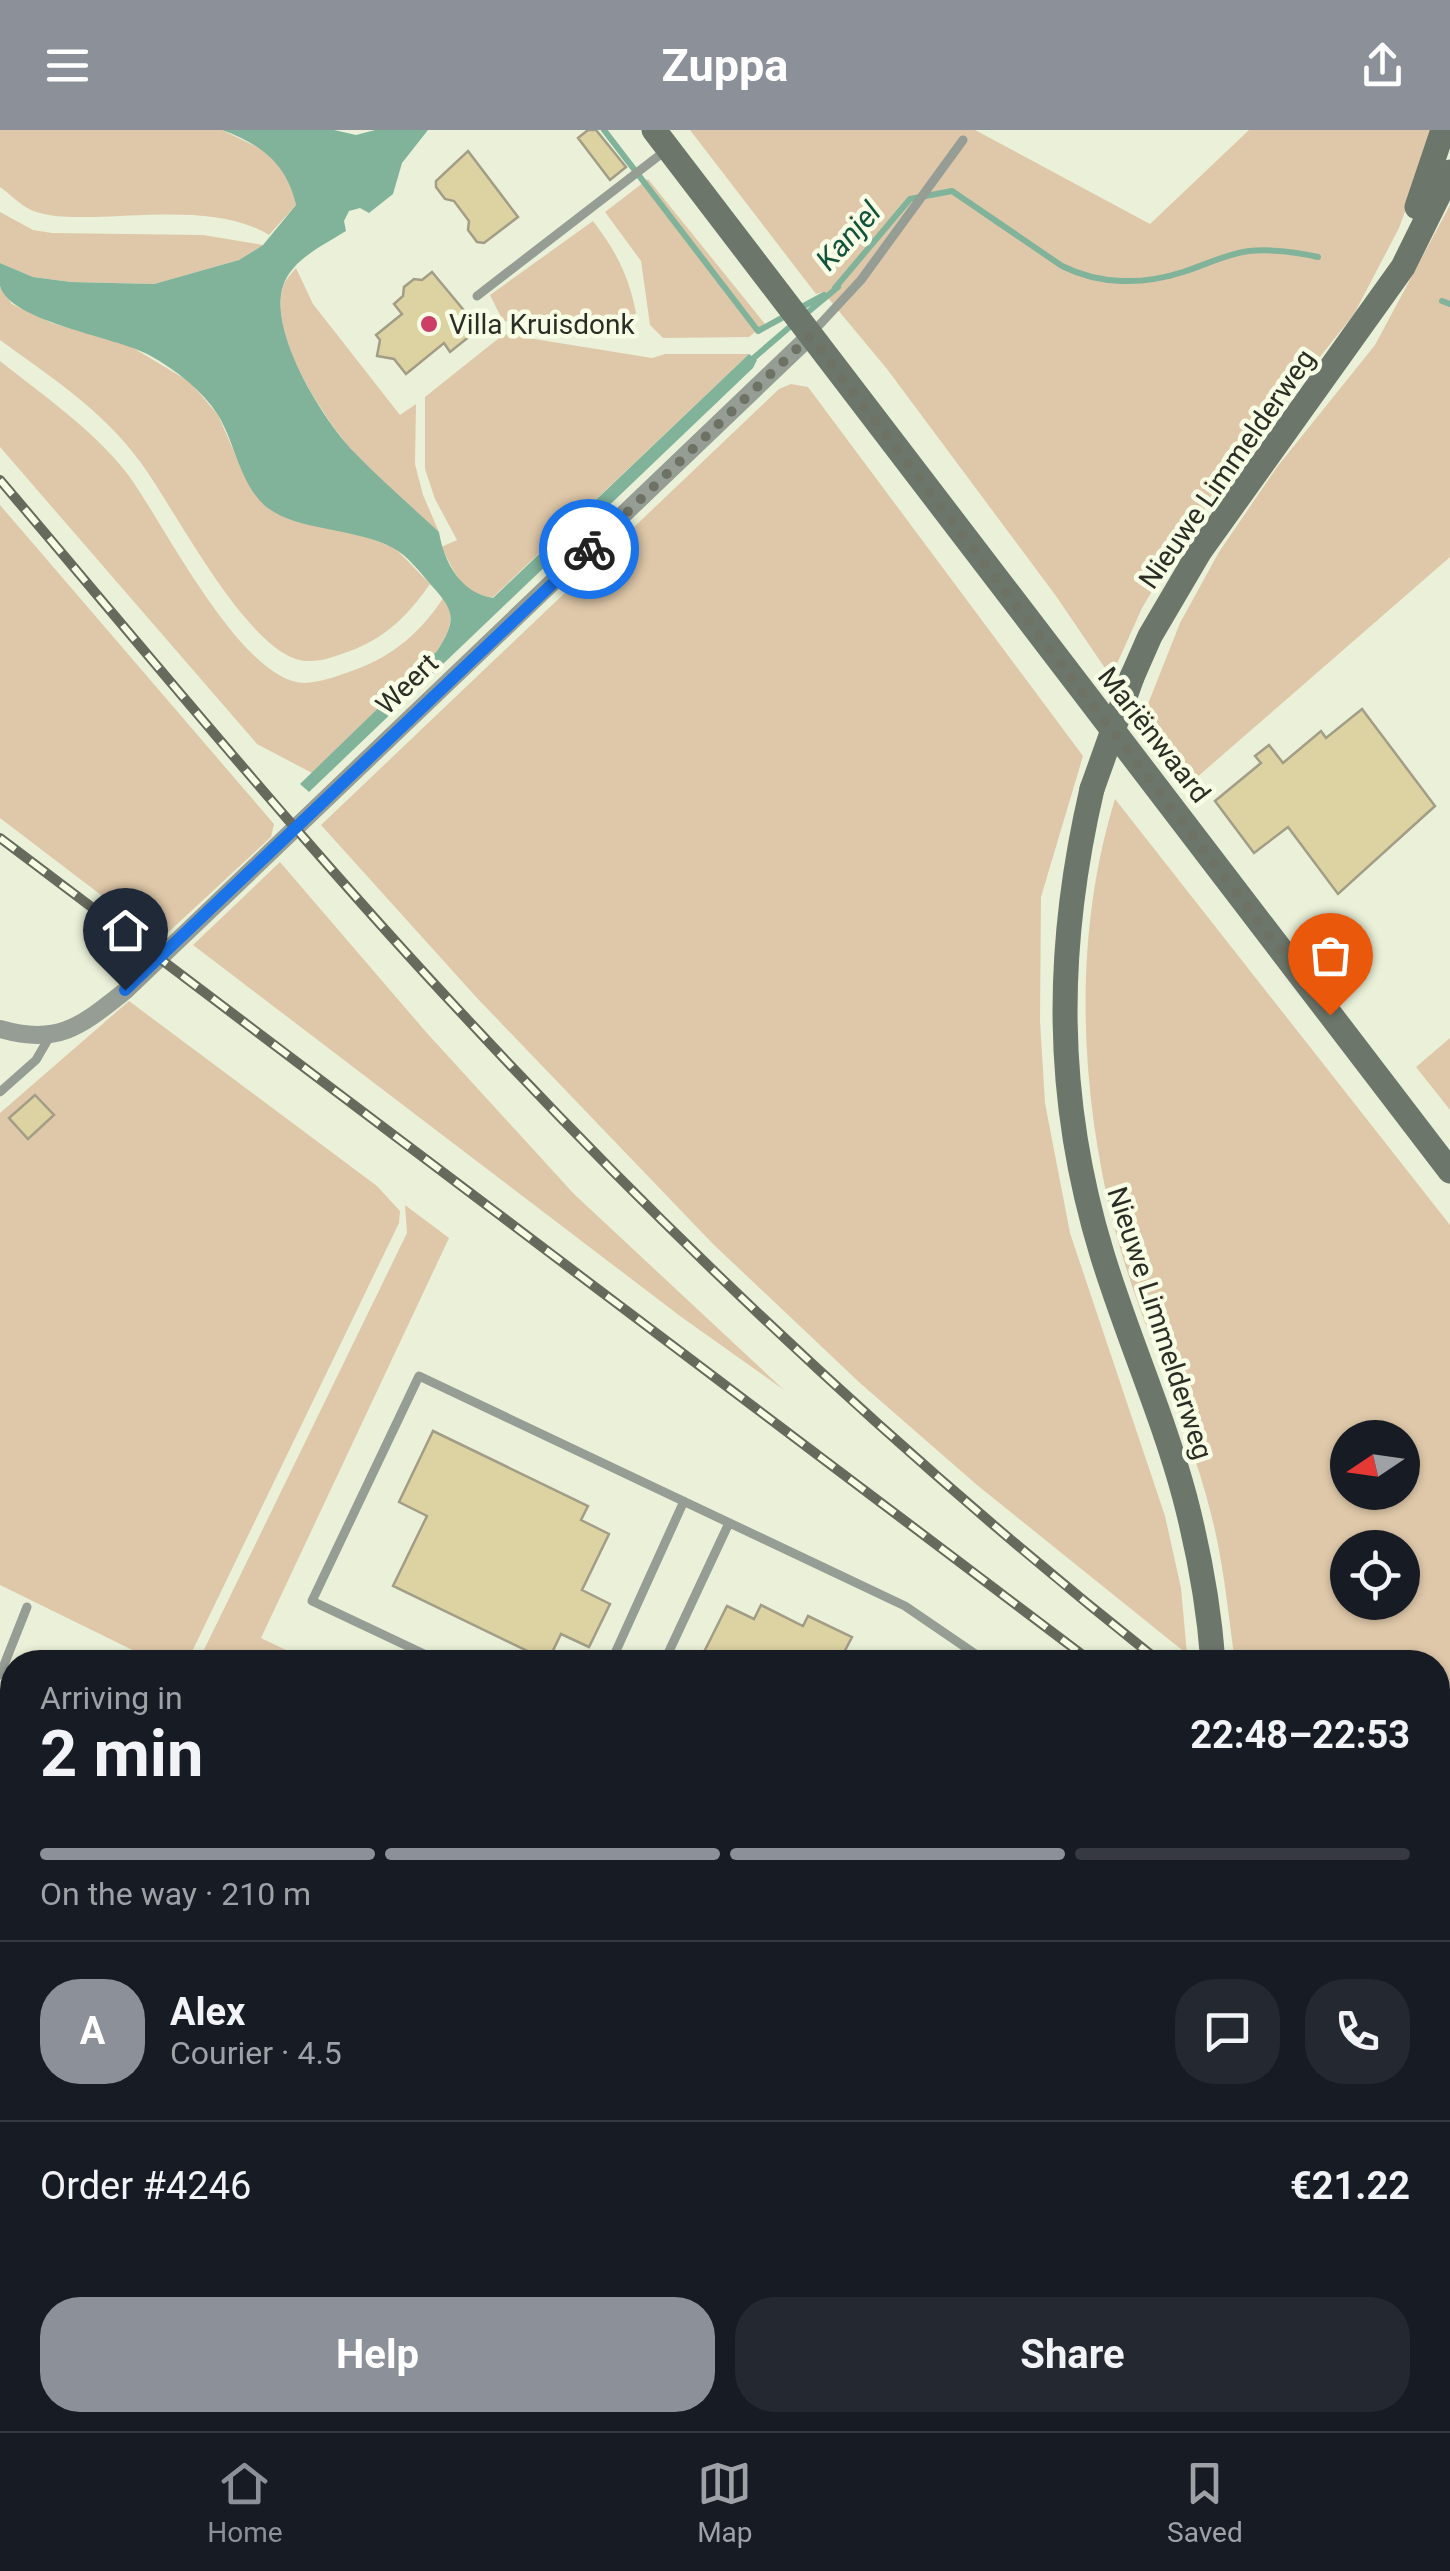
<!DOCTYPE html>
<html lang="en">
<head>
<meta charset="utf-8">
<style>
	body { margin:0; font-family:Roboto,sans-serif; background:#242831; color:#f1f3f6; height:100vh; display:flex; flex-direction:column; font-size:38px; white-space:nowrap }
	* { box-sizing:border-box; margin:0 }
	p { font-size:32px; color:#9ea1a6 }
	.icon { flex:none; width:55px; height:55px; fill:none; stroke:currentColor; stroke-width:2; stroke-linecap:round; stroke-linejoin:round }
	.map { position:relative; flex:1; overflow:hidden }
	.side { position:absolute; left:0px; top:1520px; width:1450px; height:782px; display:flex; flex-direction:column; background:#171b24; border-radius:40px 40px 0 0; box-shadow:0 2px 8px #0004 }
	.side>* { flex:none }
	.needle { width:65px; rotate:257deg }
	.buttons { position:absolute; left:1330px; top:1290px; display:grid; gap:20px }
	.buttons a { display:grid; place-items:center; width:90px; height:90px; border-radius:50%; background:#171b24; box-shadow:0 2px 8px #0004; font-size:50px }
	.pin { position:absolute; display:grid; place-items:center; width:85px; height:85px; color:#fff; margin:-102px -42px; border-radius:50% 50% 50% 0; rotate:-45deg; box-shadow:0 0 10px #0007 }
	.pin .icon { rotate:45deg }
	.courier { position:absolute; display:grid; place-items:center; width:100px; height:100px; margin:-50px; border:8px solid #1a73e8; border-radius:50%; background:#fff; color:#222; box-shadow:0 2px 12px #0007 }
	.overview em { font-style:normal; font-weight:700 }
	.overview div { display:flex; flex-direction:column-reverse }
	.overview { display:flex; align-items:center; justify-content:space-between; height:170px; padding:0 40px }
	h1 { font-size:65px; font-weight:700; line-height:75px }
	.bar { display:grid; grid-template-columns:repeat(4,1fr); gap:15px 10px; align-content:center; height:120px; padding:0 40px }
	.bar i { height:12px; border-radius:8px; background:#363941 }
	.bar .active { background:#8c9099 }
	.bar p { grid-column:span 4 }
	.line { display:flex; align-items:center; gap:25px; padding:0 40px; border-top:2px solid #363941 }
	.line div { flex:1 }
	.round { display:grid; place-items:center; flex:none; width:105px; height:105px; border-radius:40px; background:#242831 }
	.button { display:flex; gap:20px; margin-top:auto; padding:20px 40px }
	.button a { flex:1; height:115px; border-radius:40px; background:#8c9099; color:#fff; font-size:40px; font-weight:700; line-height:115px; text-align:center }
	.button a+a { background:#242831; color:#f1f3f6 }
	header { display:flex; justify-content:space-between; align-items:center; height:130px; padding:0 40px; background:#8c9099; color:#fff; font-size:45px; font-weight:700 }
	.tabs { display:flex; justify-content:space-around; align-items:center; height:140px; border-top:2px solid #363941; background:#171b24; font-size:28px; color:#9ea1a6 }
	.tabs a { display:grid; justify-items:center; gap:5px }
	.tabs .active { color:#8c9099 }
	.map>svg:first-child { display:block }
	.green { fill:#dfc8a9; fill-rule:evenodd }
	.water { fill:#81b39b }
	.lines { fill:none; stroke-linecap:round; stroke-linejoin:round }
	.stream { stroke:#81b39b; stroke-width:6 }
	.building { fill:#dcd2a2; stroke:#a29d86; stroke-width:2.5 }
	.lane { stroke:#959d94; stroke-width:9 }
	.street { stroke:#959d94; stroke-width:18 }
	.secondary { stroke:#6c766a; stroke-width:25 }
	.rail-casing { stroke:#666a5c; stroke-width:10 }
	.rail { stroke:#f7fee5; stroke-width:6; stroke-dasharray:19; stroke-linecap:butt }
	.secondary-bridge { stroke:#6c766a; stroke-width:25 }
	.done { stroke:#6e7264; stroke-width:10; stroke-dasharray:0 18 }
	.route { stroke:#1a73e8; stroke-width:12 }
	.poi-dot { fill:#cc3e66; stroke:#f7fee5; stroke-width:4 }
	.labels { text-anchor:middle; dominant-baseline:central; stroke-width:9; stroke-linejoin:round; paint-order:stroke }
	.poi-label { font-size:28px; fill:#2c2e25; stroke:#f7fee5; text-anchor:start }
	.street-label { font-size:28px; fill:#2c2e25; stroke:#f7fee5 }
	.water-label { font-size:30px; font-style:italic; fill:#13523b; stroke:#f7fee5 }
</style>
</head>
<body>
<header><svg class="icon" aria-label="menu" viewBox="0 0 24 24"><path d="M4 6h16M4 12h16M4 18h16"/></svg>Zuppa<svg class="icon" aria-label="share" viewBox="0 0 24 24"><path d="M12 15V3M7 8l5-5 5 5M5 13v7h14v-7"/></svg></header>
<div class="map">
<svg width="1450" height="2301" viewBox="0 0 1450 2301">
	<rect width="100%" height="100%" fill="#eaf1d8"/>
	<path class="green" d="M0,0H222L263,20L280,35L292,57L296,75L269,105C223,76 145,86 93,87C72,87 51,88 31,80C20,75 10,64 0,57Z
		M690,0H975L1150,94L1249,0H1435L1399,98L1354,184L1246,320L1180,414L1142,478L1111,547L1056,466L887,239L823,162L816,164Z
		M648,49L765,194L749,207L663,208L650,195L641,131L605,82Z
		M1450,75V427L1188,655L1142,589L1180,493L1219,422L1277,337L1375,215Z
		M0,82L33,100L52,103L203,105L263,115L239,130L154,154L71,152L33,147L0,133Z
		M593,91C616,121 629,146 636,183L621,204L503,191L490,165Z
		M296,138L313,174L400,285L416,274L415,334L423,365L439,402C410,375 375,348 349,317C320,281 269,205 283,157C285,150 291,144 296,138Z
		M0,157L12,174L52,193L130,216L190,252L218,285L247,351L292,389L366,406L396,419L430,454C409,484 386,508 350,521C336,526 321,532 306,531C248,527 173,374 138,329C102,280 48,245 0,210Z
		M504,204L652,228L665,224H749L492,468C460,462 456,444 441,417L457,410L435,369L425,339V267Z
		M0,231C43,265 92,299 126,342C162,389 241,553 305,553C322,552 341,545 357,539C393,526 423,500 443,468C457,487 449,502 437,521L312,643L257,614L0,317Z
		M791,254L808,257L1083,626L1041,767L1040,891L1045,973L1070,1103L1165,1386L1181,1458L1187,1524L977,1355L860,1253L713,1114L477,868L321,695L779,259Z
		M0,375L274,694L271,707L160,810L0,688Z
		M1115,669L1450,1095V1725L1438,1716V1532H1235C1229,1490 1225,1447 1216,1405C1193,1298 1141,1201 1114,1096C1079,958 1073,805 1115,669ZM1348,1308H1402V1362H1348ZM1348,1418H1402V1472H1348Z
		M280,732L426,902L574,1064L784,1260L680,1186L193,815Z
		M129,871L377,1056L400,1081L399,1093L187,1532H157L0,1455V983Z
		M1450,908V980L1416,937Z
		M405,1075L449,1108L261,1508L311,1532H198L407,1103Z
		M12,1752V1922L0,1951V1783Z
		M1438,1819L1450,1828V1964L1438,1988Z
		M12,1994V2161L0,2191V2025Z
		M1438,2089L1450,2095V2161L1438,2155Z
		M1438,2172L1450,2176V2301H1435L1426,2290H1438Z
		M1231,2290H1380L1389,2301H1241Z"/>
	<path class="water" d="M222,0H334L356,5L375,0H428L402,33L393,64L369,83L360,78L349,81L344,91L346,101C324,115 292,129 283,156C268,202 323,290 354,322C381,350 411,376 439,402C444,433 461,463 493,468L749,224L757,230L753,238L309,662L300,654L437,521C457,490 455,481 431,455C420,442 408,426 393,418C356,397 293,402 263,374C239,350 235,313 218,285C202,260 176,240 149,225C117,207 10,192 0,156C0,150 0,140 0,133L33,147L71,152L154,154L239,130L263,115L296,75C287,34 261,14 222,0Z"/>
	<g class="lines">
		<path class="stream" d="M604,0L758,201L789,184
			M835,158L910,69L952,61L1062,136C1100,155 1143,155 1183,142C1205,135 1226,124 1249,121C1272,119 1296,122 1318,127
			M1442,171L1450,174
			M800,178L824,165
			M802,187L838,157
			M749,232L792,195"/>
	</g>
	<path class="building" d="M588,0H596L626,37L610,50L578,8Z
		M468,21L518,87L484,113L477,112L468,100L469,91L454,71L445,69L436,57V51Z
		M432,142L472,190L464,197L470,206L450,222L444,213L406,244L394,229L377,226L380,210L376,205L402,184L394,174L403,166L404,157L414,149L422,150Z
		M1362,579L1435,676L1338,764L1288,697L1254,723L1215,671L1261,633L1255,626L1269,615L1283,633L1321,601L1326,608Z
		M35,965L54,985L28,1009L9,988Z
		M433,1301L588,1376L581,1390L609,1404L582,1460L610,1474L589,1517L561,1504L548,1531L393,1456L427,1386L399,1372Z
		M761,1475L803,1496L808,1486L852,1507L839,1532H699L727,1476L754,1489Z"/>
	<g class="lines">
		<path class="lane" d="M477,166L665,21
			M811,204L861,150L963,10
			M0,962L36,930L50,906
			M441,1532L312,1471L419,1246L905,1476L987,1532
			M611,1532L684,1371
			M664,1532L729,1393
			M0,1545L27,1477
			M0,1691L12,1697
			M1438,2080L1450,2086"/>
		<path class="street" d="M0,899C58,916 81,896 125,861L810,206
			M187,2301L191,2290
			M755,2301L758,2290"/>
		<path class="secondary" d="M654,0L1450,1041
			M1417,77L1443,0
			M1132,547L1150,506L1200,421L1403,137L1450,42
			M1092,659C1055,818 1054,967 1102,1124C1127,1206 1163,1285 1185,1368C1199,1422 1209,1477 1213,1532
			M1406,2290L1415,2301"/>
		<defs>
			<path id="rail" d="M0,350C158,536 313,726 481,904C692,1130 918,1340 1160,1532
				M0,708L1092,1532
				M1438,1756L1450,1765
				M1438,1789L1450,1798"/>
		</defs>
		<use href="#rail" class="rail-casing"/>
		<use href="#rail" class="rail"/>
		<path class="secondary-bridge" d="M1092,659L1132,547"/>
	</g>
	<g class="lines">
		<path class="done" d="M589,419L810,206L1330,885"/>
		<path class="route" d="M125,860L589,419"/>
	</g>
	<circle class="poi-dot" cx="429" cy="194" r="10"/>
	<g class="labels">
		<g class="poi-label">
			<text x="449" y="194">Villa Kruisdonk</text>
		</g>
		<g class="street-label">
			<text transform="translate(1227 339) rotate(-55)">Nieuwe Limmelderweg</text>
			<text transform="translate(407 554) rotate(-44)">Weert</text>
			<text transform="translate(1154 605) rotate(52)">Mariënwaard</text>
			<text transform="translate(1160 1193) rotate(72)">Nieuwe Limmelderweg</text>
		</g>
		<g class="water-label">
			<text transform="translate(848 106) rotate(-48)">Kanjel</text>
		</g>
	</g>
</svg>
<div class="buttons">
<a><svg class="needle" viewBox="-14 -14 28 28"><path d="M0-13l5 13h-10z" fill="#e53935"/><path d="M0 13l5-13h-10z" fill="#9ea1a6"/></svg></a>
<a><svg class="icon" aria-label="locate" viewBox="0 0 24 24"><circle cx="12" cy="12" r="6"/><path d="M12 2v4M12 18v4M2 12h4M18 12h4"/></svg></a>
</div>
<div class="pin" style="left:1330px;top:885px;background:#ea580c"><svg class="icon" aria-label="bag" viewBox="0 0 24 24"><path d="M5 8h14l-1 12H6zM9 8a3 3 0 0 1 6 0"/></svg></div>
<div class="pin" style="left:125px;top:860px;background:#1f2937"><svg class="icon" aria-label="home" viewBox="0 0 24 24"><path d="M3 11l9-7 9 7M6 9v11h12V9"/></svg></div>
<div class="courier" style="left:589px;top:419px"><svg class="icon" aria-label="bike" viewBox="0 0 24 24"><circle cx="6" cy="16" r="4"/><circle cx="18" cy="16" r="4"/><path d="M6 16l4-8h5l3 8M10 8l3 8H6M13 5h3"/></svg></div>
<section class="side">
<div class="overview"><div><h1>2 min</h1><p>Arriving in</p></div><em>22:48–22:53</em></div>
<div class="bar"><i class="active"></i><i class="active"></i><i class="active"></i><i></i><p>On the way · 210 m</p></div>
<div class="line" style="height:180px"><b class="round" style="background:#8c9099;color:#fff">A</b><div><b>Alex</b><p>Courier · 4.5</p></div><a class="round"><svg class="icon" aria-label="chat" viewBox="0 0 24 24"><path d="M4 5h16v11H9l-5 4z"/></svg></a><a class="round"><svg class="icon" aria-label="phone" viewBox="0 0 24 24"><path d="M5 4h4l2 5-3 2q2 4 5 5l2-3 5 2v4C11 20 4 13 5 4z"/></svg></a></div>
<div class="line" style="height:130px"><div>Order #4246</div><b>€21.22</b></div>
<div class="button"><a>Help</a><a>Share</a></div>
</section>
</div>
<nav class="tabs">
<a class="active"><svg class="icon" aria-label="home" viewBox="0 0 24 24"><path d="M3 11l9-7 9 7M6 9v11h12V9"/></svg>Home</a>
<a><svg class="icon" aria-label="map" viewBox="0 0 24 24"><path d="M3 6l6-2 6 2 6-2v14l-6 2-6-2-6 2zM9 4v14M15 6v14"/></svg>Map</a>
<a><svg class="icon" aria-label="saved" viewBox="0 0 24 24"><path d="M7 4h10v16l-5-4-5 4z"/></svg>Saved</a>
</nav>
</body>
</html>
